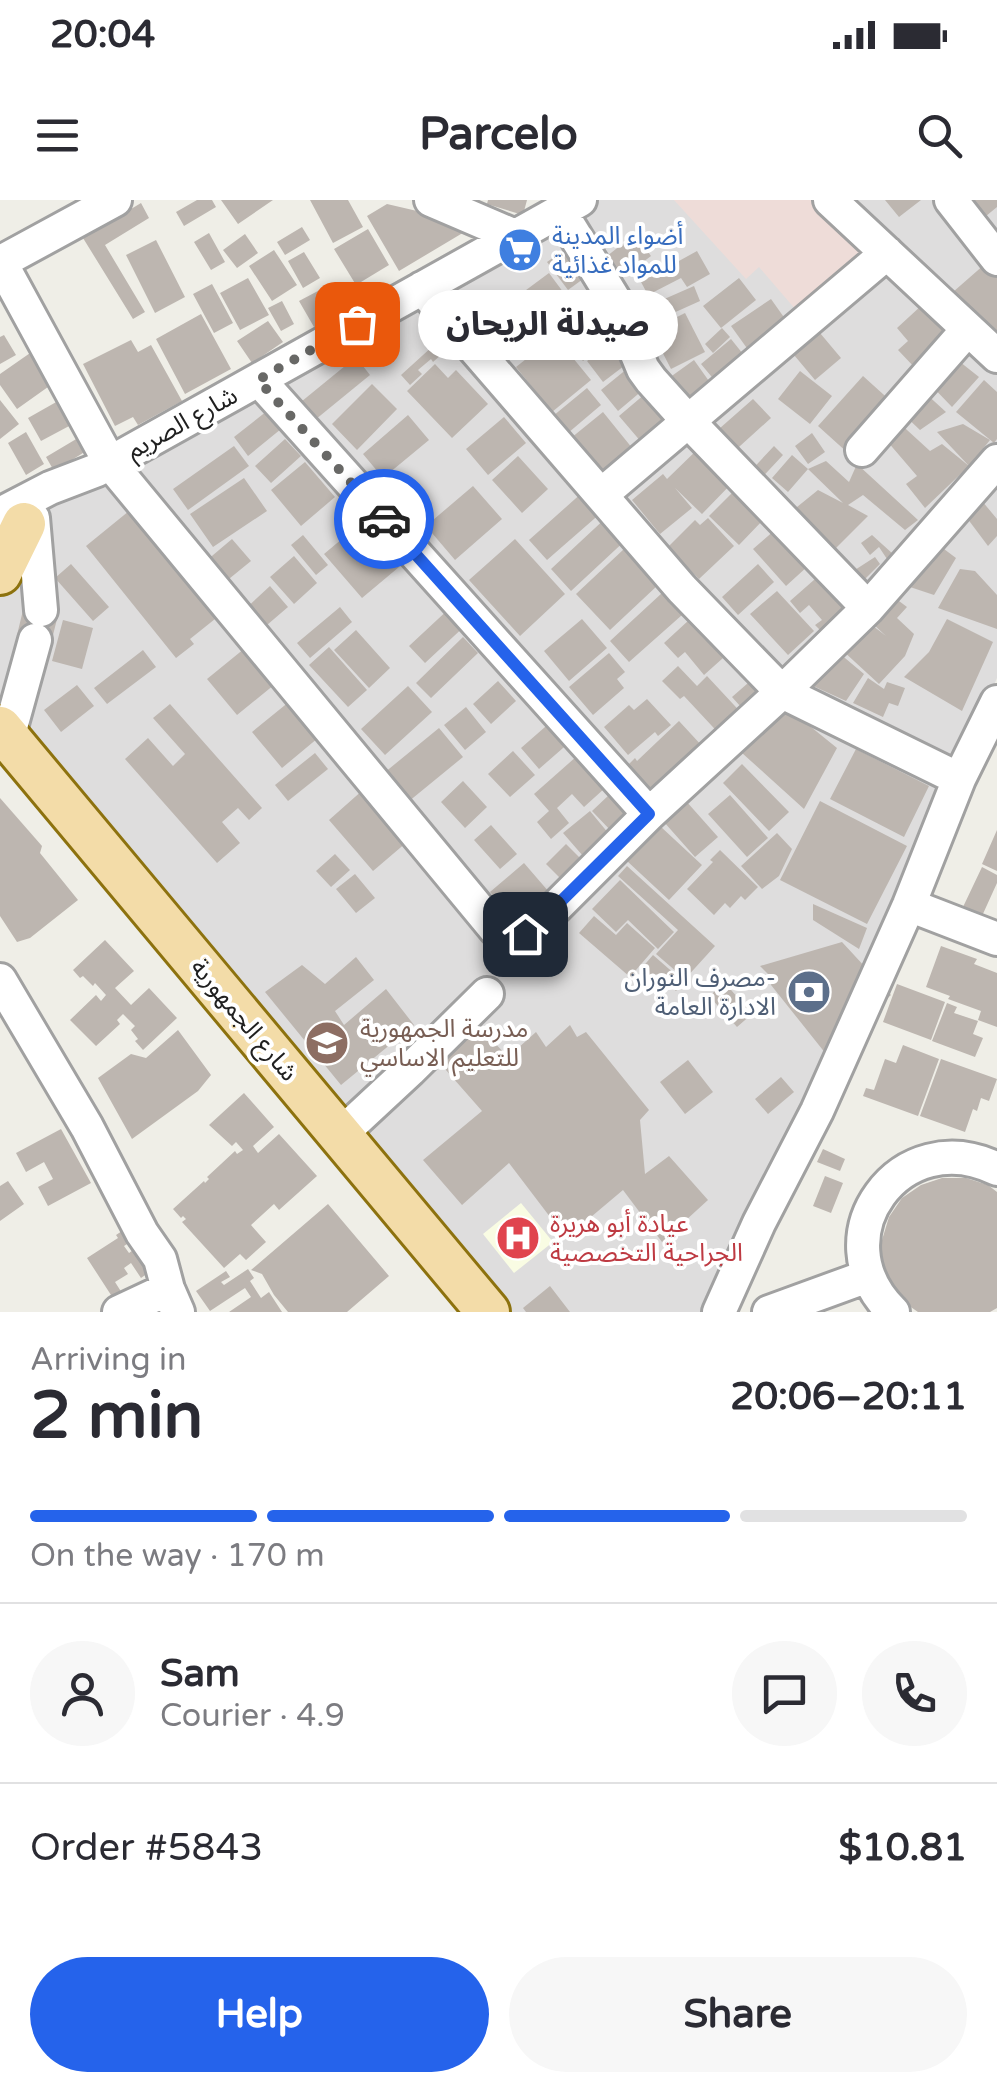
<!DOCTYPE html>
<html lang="en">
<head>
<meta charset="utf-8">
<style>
	body { margin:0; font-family:"Varela Round","Noto Sans Arabic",sans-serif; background:#f7f7f7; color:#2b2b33; height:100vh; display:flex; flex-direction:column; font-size:38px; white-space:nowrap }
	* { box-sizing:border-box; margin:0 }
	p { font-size:32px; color:#7c7c81 }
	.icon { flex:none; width:55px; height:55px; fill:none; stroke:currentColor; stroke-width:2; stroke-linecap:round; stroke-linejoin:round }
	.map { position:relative; height:1112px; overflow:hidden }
	.panel { display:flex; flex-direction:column; background:#fff; flex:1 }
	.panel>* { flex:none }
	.pin { position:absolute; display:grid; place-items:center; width:85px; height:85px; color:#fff; margin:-42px; border-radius:20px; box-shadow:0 5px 15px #0006 }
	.courier { position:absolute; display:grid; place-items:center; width:100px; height:100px; margin:-50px; border:8px solid #2563eb; border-radius:50%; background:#fff; color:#222; box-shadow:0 2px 12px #0007 }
	.bubble { position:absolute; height:70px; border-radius:35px; background:#fff; box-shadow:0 5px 15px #0003; font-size:32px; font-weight:800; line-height:70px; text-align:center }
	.summary em { font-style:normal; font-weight:800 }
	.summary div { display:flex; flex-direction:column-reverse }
	.summary { display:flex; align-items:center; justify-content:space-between; height:170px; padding:0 30px }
	h1 { font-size:65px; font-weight:800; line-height:75px }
	.bar { display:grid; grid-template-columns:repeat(4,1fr); gap:15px 10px; align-content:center; height:120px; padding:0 30px }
	.bar i { height:12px; border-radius:8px; background:#e1e1e2 }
	.bar .on { background:#2563eb }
	.bar p { grid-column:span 4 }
	.line { display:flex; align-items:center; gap:25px; padding:0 30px; border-top:2px solid #e1e1e2 }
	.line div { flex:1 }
	.round { display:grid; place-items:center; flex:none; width:105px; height:105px; border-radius:52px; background:#f7f7f7 }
	.action { display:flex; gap:20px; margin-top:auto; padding:20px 30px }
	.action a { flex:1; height:115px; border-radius:60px; background:#2563eb; color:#fff; font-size:40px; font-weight:800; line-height:115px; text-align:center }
	.action a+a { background:#f7f7f7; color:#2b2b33 }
	.status { display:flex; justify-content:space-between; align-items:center; height:70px; padding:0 50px; background:#fff; direction:ltr }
	.status svg { height:28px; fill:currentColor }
	header { display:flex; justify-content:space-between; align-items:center; height:130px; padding:0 30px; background:#fff; font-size:45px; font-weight:800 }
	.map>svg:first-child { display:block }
	.residential { fill:#dedddd }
	.commercial { fill:#eedcd8 }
	.education { fill:#f9fce3 }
	.building { fill:#bdb6b0 }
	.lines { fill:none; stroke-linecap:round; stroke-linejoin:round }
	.minor-casing { stroke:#a1a1a1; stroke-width:38 }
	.major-casing { stroke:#8d720e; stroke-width:48 }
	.minor { stroke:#fff; stroke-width:32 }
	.major { stroke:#f3dca8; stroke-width:42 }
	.done { stroke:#686866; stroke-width:10; stroke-dasharray:0 18 }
	.route { stroke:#2563eb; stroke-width:12 }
	.labels { text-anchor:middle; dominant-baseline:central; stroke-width:8; stroke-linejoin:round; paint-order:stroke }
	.shop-label { font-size:25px; fill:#366cbe; stroke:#fff; text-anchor:start }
	.street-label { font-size:25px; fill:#202020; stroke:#fff }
	.service-label { font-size:25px; fill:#4e5e75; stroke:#fff; text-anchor:end }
	.education-label { font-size:25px; fill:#785e54; stroke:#fff; text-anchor:start }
	.health-label { font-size:25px; fill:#be3a42; stroke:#fff; text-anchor:start }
</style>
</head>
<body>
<div class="status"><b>20:04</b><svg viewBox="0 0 49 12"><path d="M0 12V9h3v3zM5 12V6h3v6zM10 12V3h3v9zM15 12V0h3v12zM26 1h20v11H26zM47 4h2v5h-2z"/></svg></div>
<header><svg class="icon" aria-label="menu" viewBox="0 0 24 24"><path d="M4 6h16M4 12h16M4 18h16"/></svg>Parcelo<svg class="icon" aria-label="search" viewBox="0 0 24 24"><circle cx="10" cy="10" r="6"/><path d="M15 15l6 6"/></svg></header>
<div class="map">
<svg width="997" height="1112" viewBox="0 0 997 1112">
	<rect width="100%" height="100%" fill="#efeee7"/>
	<path class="residential" d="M584,0H997V478L717,1112H492L0,508V388L27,326L100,271Z"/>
	<path class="commercial" d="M674,0H816L871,52L796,110L759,67L746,79Z"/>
	<path class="education" d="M521,1003L553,1042L514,1073L483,1034Z"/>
	<path class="building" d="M197,0H212L216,7L184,26L176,12Z
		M221,0H273L238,24Z
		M310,0H348L363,27L333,43Z
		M488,0H527L523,15L487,4Z
		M885,0H921L899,17Z
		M962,0H997V7L980,21Z
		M141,3L149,18L105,45L145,112L133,119L83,38Z
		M387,4L460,21L466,31L399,71L367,16Z
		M302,27L310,40L285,55L277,42Z
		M368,29L389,65L356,85L334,49Z
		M209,33L225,62L211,70L194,42Z
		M245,34L258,53L237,68L223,50Z
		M635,34L651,56L618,81L602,60Z
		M156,40L185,97L155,113L126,55Z
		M574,43L594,71L568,90L547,62Z
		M274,50L297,85L272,101L249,66Z
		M697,51L710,74L687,87L681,78L648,95L641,82Z
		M304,52L320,78L303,88L288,61Z
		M985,64L997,75V138L953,92Z
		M549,73L566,96L536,119L518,96Z
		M248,78L269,115L240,130L220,93Z
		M739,78L756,100L721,128L703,106Z
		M333,83L348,109L314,127L299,101Z
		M212,84L233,123L214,133L193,94Z
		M694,86L700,101L660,119L653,104Z
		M510,91L537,129L498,157L471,120Z
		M771,99L793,130L754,158L731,126Z
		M282,101L294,124L281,131L268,108Z
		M571,103L581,118L556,136L545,120Z
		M922,105L949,135L916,169L898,150L908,141L897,128Z
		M685,113L705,152L671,169L651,130Z
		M201,114L231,169L185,194L156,139Z
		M595,117L612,136L583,161L567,142Z
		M268,121L283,142L252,163L237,141Z
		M722,128L730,137L713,153L705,144Z
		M820,133L841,158L815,180L794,155Z
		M4,135L16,155L0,164V137Z
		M621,135L637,156L603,182L587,161Z
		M555,136L591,180L552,212L516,167Z
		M731,139L751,164L721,188L701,164Z
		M131,140L138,152L151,145L182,201L138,225L133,217L115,226L83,164Z
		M434,145L442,154L433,162L431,159L418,170L422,174L410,185L401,175Z
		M33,151L55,182L17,209L0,185V174Z
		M950,154L979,177L952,207L925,179Z
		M356,157L370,175L310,224L296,206Z
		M694,160L716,191L684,214L662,183Z
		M435,164L448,178L456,170L488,204L452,238L407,191Z
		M633,164L650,184L618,211L601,190Z
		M800,171L832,196L810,224L778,199Z
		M863,176L894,204L849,254L818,226Z
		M984,180L997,192V239L994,243L956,212Z
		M372,184L397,209L357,250L332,224Z
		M587,188L601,205L568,233L553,216Z
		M652,188L681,222L648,250L619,216Z
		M923,191L946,212L920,230L900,211Z
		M753,199L771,218L729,256L711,236Z
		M0,200L19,224L0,239Z
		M58,201L71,225L41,241L28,218Z
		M267,211L281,229L248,256L234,237Z
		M603,212L641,259L609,285L571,238Z
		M408,215L429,240L383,278L363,254Z
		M504,217L526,243L488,275L466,249Z
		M895,219L930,251L942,244L969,266L925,308L906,284L917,276L881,234Z
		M963,224L990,240L969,266L937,232Z
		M26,232L44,264L26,275L8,243Z
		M812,233L825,252L808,264L795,246Z
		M83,235L91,248L54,271L46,257Z
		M285,239L301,256L271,283L255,266Z
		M702,245L736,279L702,314L675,288L692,308L660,334L632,300L663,274L667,279Z
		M234,246L249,266L188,310L173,289Z
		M774,246L783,255L755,285L746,276Z
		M792,255L808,269L788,292L772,278Z
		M518,256L548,289L522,313L492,280Z
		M826,261L849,282L857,264L918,320L905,330L863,295L848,305L868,316L821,363L781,320L818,290L843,303L808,269Z
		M305,262L335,297L301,326L271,290Z
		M244,278L267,311L213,347L190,314Z
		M473,286L502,319L455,360L426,326Z
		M738,287L767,316L739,345L709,316Z
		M584,291L602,312L547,360L529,340Z
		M977,295L997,319V336L988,346L961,310Z
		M129,311L147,335L152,331L220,415L190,439L194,444L176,458L86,346Z
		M609,315L629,337L571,391L551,369Z
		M708,318L734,346L699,379L668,347L695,320L700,325Z
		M361,323L399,367L362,398L324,354Z
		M776,329L808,366L786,386L753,349Z
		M303,335L328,365L316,375L291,345Z
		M872,335L893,354L887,359L879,347L870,355L861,343Z
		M232,339L251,361L224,383L206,361Z
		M515,339L565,394L520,436L469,380Z
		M936,343L956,358L934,395L895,382Z
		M624,349L658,385L610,430L576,394Z
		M294,356L317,383L294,404L270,377Z
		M875,357L880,364L855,389L844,377Z
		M71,364L109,407L93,421L55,378Z
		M758,364L774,382L738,415L722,397Z
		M960,369L975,371L997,395V429L938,408Z
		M823,372L855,408L825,435L815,425L822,420L809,405L800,413L790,401Z
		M270,386L288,407L260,431L243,411Z
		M777,391L814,431L788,455L750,414Z
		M887,392L907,407L897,418L914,434L905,456L879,484L842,450L868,422L886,436L873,424Z
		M662,393L682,415L629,462L610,441Z
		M24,406L58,415L51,443L17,435Z
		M452,406L468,423L425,463L409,446Z
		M340,407L352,422L310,458L297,443Z
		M582,419L607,448L569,481L544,451Z
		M947,419L993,442L962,511L904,477L929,452Z
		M63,420L93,428L82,469L52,461Z
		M689,420L723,458L704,475L685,452L678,458L664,443Z
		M356,430L390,468L369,488L334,450Z
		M463,437L478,453L431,498L416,483Z
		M250,444L280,480L237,515L207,479Z
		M329,447L367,490L348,507L309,465Z
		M143,450L156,467L107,504L94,488Z
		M609,453L625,472L617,479L624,488L593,515L569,487Z
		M839,453L864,474L846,501L811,485Z
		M678,466L697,486L707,476L747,519L725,540L684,496L680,499L662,481Z
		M756,476L773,494L749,516L732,497Z
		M868,478L884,489L887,482L905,488L898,506L889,503L883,517L853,503Z
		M498,481L516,501L491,524L473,504Z
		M77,485L94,506L61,532L44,510Z
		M408,486L432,512L385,555L361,529Z
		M295,497L324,533L282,568L252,532Z
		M647,499L671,525L658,536L655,532L628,555L604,527L629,505L634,510Z
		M170,504L262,608L249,620L238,608L222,622L240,643L217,663L125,559L148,538L173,566L185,554L153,518Z
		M466,507L486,532L465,550L444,525Z
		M790,510L837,548L804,609L731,543L758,517Z
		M553,520L571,541L539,569L521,548Z
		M679,521L703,547L651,595L625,568L635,558L637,561Z
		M439,528L463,557L408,602L384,573Z
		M856,549L929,586L904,637L830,599Z
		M513,551L535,575L510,597L488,574Z
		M315,553L328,569L288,601L275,585Z
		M577,556L605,588L584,607L572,594L557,608L569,623L551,639L537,622L549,611L534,594Z
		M742,564L789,612L769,631L723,583Z
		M463,581L487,607L465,628L441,602Z
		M364,589L407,642L373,671L329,620Z
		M610,594L630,617L613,633L592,611Z
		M730,595L768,638L747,657L708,614Z
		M0,598L42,646L40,653L78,700L30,738L17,742L0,716Z
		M686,601L718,637L695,657L664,622Z
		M820,601L907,646L867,724L780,680Z
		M590,611L609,634L583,656L563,633Z
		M491,625L517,654L500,669L474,640Z
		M660,626L702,665L669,700L627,661Z
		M997,630V671L982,664Z
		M777,633L792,649L779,676L762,689L741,666Z
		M566,644L590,668L570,688L546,664Z
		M720,650L758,687L745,700L741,696L730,708L725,703L714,715L687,689L713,662L710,660Z
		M335,654L350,670L331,687L316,671Z
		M524,663L549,692L515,721L490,692Z
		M627,666L715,746L685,779L656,754L678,730L618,676Z
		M982,667L997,675V683L982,716L963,707Z
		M355,674L375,698L356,713L336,689Z
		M620,680L674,732L658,749L628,720L616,732L592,709Z
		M813,704L867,728L859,749L813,720Z
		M594,716L616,735L627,723L655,748L630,777L579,733Z
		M105,740L134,771L115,788L131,805L149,788L177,818L143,850L135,841L138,839L131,830L135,826L123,814L117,820L120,824L96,846L70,820L96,795L101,801L106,795L95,783L93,786L83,776L80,778L73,770Z
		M842,742L891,795L826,854L771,785L773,779L760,766Z
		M941,746L977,759L974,764L997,773V827L978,820L981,811L948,799L950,796L926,787Z
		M653,755L684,782L676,791L656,774L651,780L640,770Z
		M356,757L374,780L335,811L344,825L386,789L414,825L341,885L265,792L302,765L325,784Z
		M725,783L752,814L737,827L709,796Z
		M897,784L945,802L931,840L883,822Z
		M947,803L957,807L954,813L978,821L973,834L983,838L975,857L932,841Z
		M473,820L508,857L536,832L546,847L570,825L577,837L586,832L649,910L640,920L645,974L669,956L708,1000L662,1042L623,990L566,1038L509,963L462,1005L423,960L482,911L431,853Z
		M178,830L211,875L198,891L132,939L98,878L131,854L146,858Z
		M903,845L939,859L918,916L863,896L866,888L874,890L885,859L896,863Z
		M941,859L997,879L989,901L981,898L977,911L973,909L965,932L920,916Z
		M688,860L713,892L685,914L660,882Z
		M781,877L794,892L768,914L755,899Z
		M244,893L274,927L253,946L258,953L279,934L317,976L279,1010L274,1004L251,1025L266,1042L246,1060L240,1054L224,1068L182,1022L186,1019L183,1016L181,1018L173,1009L204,981L205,983L209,979L207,977L235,951L237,954L243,950L236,942L232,946L209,925Z
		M61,929L91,983L48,1006L38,987L53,979L44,962L26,972L16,953Z
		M823,949L845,959L840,971L817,962Z
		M825,976L843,983L831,1013L813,1006Z
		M942,978H966L988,985L997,992V1108L990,1112H918L905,1103L890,1085L882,1063V1040L889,1017L902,998L921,985Z
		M8,981L24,1004L0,1021V986Z
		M328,1004L389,1076L347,1112H288L274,1095L262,1074L251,1070Z
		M131,1025L138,1037L124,1046L129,1053L143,1043L158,1066L141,1078L131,1063L124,1068L128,1074L115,1082L127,1101L114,1109L107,1098L111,1095L87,1058L118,1038L116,1035Z
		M248,1069L254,1078L250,1081L261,1098L269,1092L282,1112H229L251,1097L245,1088L210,1111L196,1091L226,1071L230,1077L221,1082L224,1085Z
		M550,1086L570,1112H526L523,1108Z"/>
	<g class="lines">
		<defs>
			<path id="minor" d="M431,0L515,36
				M830,0L997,156
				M951,0L997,59
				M560,11L614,99L643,169L651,180L687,220L868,408
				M0,61L110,263L496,730C510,738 520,738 534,729L649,614L782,492L868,408L997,261
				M1,62L115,0
				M422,88L682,389L782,492L959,579
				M259,180L649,614
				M862,250L968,129
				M601,295L887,53
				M0,314L50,288L97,270L580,0
				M33,318L41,410
				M8,538L35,440
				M909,705L997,739
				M0,780L87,927L142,1033L160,1059L168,1089L178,1112
				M340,935L410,870L487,794
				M119,1112L168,1089
				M719,1112L759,1023L817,911L909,705L959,579L997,502
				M769,1112L868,1076
				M893,1112C816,1037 901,921 997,969"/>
			<path id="major" d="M0,373L24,324
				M0,528L488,1112"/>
		</defs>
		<use href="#minor" class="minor-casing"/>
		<use href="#major" class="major-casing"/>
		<use href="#minor" class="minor"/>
		<use href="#major" class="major"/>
	</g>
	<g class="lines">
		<path class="done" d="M357,124L258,180L384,319"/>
		<path class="route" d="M384,319L649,614L534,728L525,734"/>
	</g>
	<defs>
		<symbol id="supermarket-disc" viewBox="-11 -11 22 22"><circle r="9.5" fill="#3f7fe0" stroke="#fff"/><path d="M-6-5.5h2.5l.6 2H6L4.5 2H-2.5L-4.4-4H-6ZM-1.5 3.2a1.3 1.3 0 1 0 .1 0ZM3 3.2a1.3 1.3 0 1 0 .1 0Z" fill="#fff"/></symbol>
		<symbol id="bank-disc" viewBox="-11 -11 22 22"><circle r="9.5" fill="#5c6f8a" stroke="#fff"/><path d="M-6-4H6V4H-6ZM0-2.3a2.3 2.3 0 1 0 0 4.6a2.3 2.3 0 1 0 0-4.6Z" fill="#fff"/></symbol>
		<symbol id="school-disc" viewBox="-11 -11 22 22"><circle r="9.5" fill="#8d6e63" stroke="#fff"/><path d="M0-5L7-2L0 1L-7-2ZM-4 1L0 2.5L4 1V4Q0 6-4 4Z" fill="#fff"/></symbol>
		<symbol id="hospital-disc" viewBox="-11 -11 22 22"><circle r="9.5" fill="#e0444e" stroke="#fff"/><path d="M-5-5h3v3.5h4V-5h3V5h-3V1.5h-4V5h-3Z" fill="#fff"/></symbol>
	</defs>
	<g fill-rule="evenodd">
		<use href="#supermarket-disc" x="495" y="25" width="50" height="50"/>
		<use href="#bank-disc" x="784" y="767" width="50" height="50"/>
		<use href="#school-disc" x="302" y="818" width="50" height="50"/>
		<use href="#hospital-disc" x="493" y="1013" width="50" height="50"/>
	</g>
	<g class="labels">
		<g class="shop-label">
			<text x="552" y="36">أضواء المدينة<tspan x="552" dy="29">للمواد غذائية</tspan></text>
		</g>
		<g class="street-label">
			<text transform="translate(182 223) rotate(-29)">شارع الصريم</text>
			<text transform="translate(244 820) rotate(50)">شارع الجمهورية</text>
		</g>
		<g class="service-label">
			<text x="776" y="778">مصرف النوران-<tspan x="776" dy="29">الادارة العامة</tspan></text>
		</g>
		<g class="education-label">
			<text x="360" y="829">مدرسة الجمهورية<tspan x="360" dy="29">للتعليم الاساسي</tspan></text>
		</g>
		<g class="health-label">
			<text x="550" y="1024">عيادة أبو هريرة<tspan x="550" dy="29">الجراحية التخصصية</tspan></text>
		</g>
	</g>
</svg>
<div class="pin" style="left:357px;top:124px;background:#ea580c"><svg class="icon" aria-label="bag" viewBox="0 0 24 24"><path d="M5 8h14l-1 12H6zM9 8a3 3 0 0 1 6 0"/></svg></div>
<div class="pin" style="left:525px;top:734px;background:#1f2937"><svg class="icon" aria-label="home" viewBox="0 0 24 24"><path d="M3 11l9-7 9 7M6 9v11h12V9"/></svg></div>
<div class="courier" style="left:384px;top:319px"><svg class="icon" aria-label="car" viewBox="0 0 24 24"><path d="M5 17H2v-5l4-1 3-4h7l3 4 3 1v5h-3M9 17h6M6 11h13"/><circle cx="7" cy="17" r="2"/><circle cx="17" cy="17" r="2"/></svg></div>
<div class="bubble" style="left:418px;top:90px;width:260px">صيدلة الريحان</div>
</div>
<section class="panel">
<div class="summary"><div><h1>2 min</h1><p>Arriving in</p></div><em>20:06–20:11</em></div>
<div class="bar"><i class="on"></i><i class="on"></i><i class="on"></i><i></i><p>On the way · 170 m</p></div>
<div class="line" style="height:180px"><a class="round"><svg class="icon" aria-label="person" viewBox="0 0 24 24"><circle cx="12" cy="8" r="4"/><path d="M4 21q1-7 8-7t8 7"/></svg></a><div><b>Sam</b><p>Courier · 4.9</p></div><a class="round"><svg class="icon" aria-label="chat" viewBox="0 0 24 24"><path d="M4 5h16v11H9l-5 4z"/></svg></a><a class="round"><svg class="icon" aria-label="phone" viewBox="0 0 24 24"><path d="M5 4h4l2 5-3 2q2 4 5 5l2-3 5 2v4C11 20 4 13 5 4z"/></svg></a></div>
<div class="line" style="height:130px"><div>Order #5843</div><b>$10.81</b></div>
<div class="action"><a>Help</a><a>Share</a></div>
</section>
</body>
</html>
